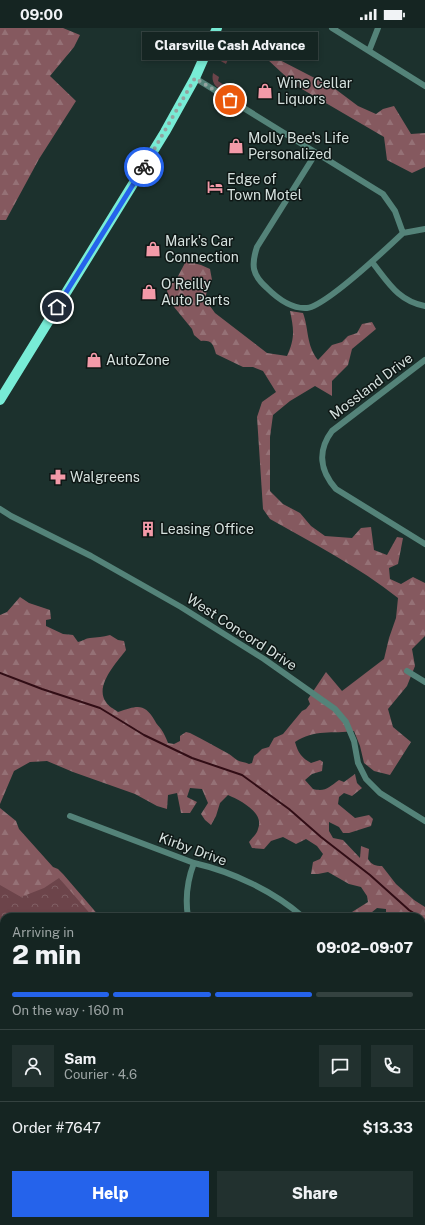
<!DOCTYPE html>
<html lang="en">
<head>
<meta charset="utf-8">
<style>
	body { margin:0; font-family:"Public Sans",sans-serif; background:#22312f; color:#f1f3f6; height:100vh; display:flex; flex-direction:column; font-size:15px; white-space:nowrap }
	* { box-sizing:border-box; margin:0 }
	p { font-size:13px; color:#9da5a5 }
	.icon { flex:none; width:22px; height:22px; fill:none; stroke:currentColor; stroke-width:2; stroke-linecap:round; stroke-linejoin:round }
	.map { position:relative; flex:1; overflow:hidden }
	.side { position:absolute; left:0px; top:885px; width:425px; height:312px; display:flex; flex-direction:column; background:#152522; border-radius:12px 12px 0 0; box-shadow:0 2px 6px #0003,0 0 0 1px #344240 }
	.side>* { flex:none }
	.pin { position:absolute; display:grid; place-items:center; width:34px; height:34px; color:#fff; margin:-17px; border:2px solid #fff; border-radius:50%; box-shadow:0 1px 4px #0007 }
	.courier { position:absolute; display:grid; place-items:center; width:40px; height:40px; margin:-20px; border:3px solid #2563eb; border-radius:50%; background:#fff; color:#222; box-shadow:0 1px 5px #0007 }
	.bubble { position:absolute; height:28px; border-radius:0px; background:#152522; box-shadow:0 2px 6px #0003,0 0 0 1px #344240; font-size:13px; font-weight:800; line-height:28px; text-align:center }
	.headline em { font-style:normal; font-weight:800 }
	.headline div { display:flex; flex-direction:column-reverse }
	.headline { display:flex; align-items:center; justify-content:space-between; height:68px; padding:0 12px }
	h1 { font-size:26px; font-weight:800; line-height:30px }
	.bar { display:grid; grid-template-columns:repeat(4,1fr); gap:6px 4px; align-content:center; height:48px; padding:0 12px }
	.bar i { height:5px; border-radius:3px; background:#344240 }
	.bar .active { background:#2563eb }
	.bar p { grid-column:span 4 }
	.line { display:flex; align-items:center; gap:10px; padding:0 12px; border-top:1px solid #344240 }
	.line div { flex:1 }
	.round { display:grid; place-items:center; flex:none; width:42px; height:42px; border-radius:0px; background:#22312f }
	.cta { display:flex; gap:8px; margin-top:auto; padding:8px 12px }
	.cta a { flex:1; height:46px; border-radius:0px; background:#2563eb; color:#fff; font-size:16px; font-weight:800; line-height:46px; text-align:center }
	.cta a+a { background:#22312f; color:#f1f3f6 }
	.status { display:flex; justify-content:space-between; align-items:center; height:28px; padding:0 20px; background:#152522; direction:ltr }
	.status svg { height:11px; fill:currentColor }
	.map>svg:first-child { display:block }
	.green { fill:#6c444a }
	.forest { fill:url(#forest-firs) }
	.park { fill:url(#park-crowns) }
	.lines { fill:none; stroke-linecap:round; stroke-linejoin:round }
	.stream { stroke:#310d15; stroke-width:2 }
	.minor { stroke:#548379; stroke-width:6 }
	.trunk { stroke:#78ecd6; stroke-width:10 }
	.done { stroke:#94a3a0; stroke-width:4; stroke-dasharray:0 7.2 }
	.route { stroke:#2563eb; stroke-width:5 }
	.labels { text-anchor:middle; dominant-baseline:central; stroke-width:3; stroke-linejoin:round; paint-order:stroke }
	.poi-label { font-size:14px; fill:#d5e1de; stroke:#0e1715; text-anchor:start }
	.street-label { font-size:14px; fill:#d5e1de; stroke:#0e1715 }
</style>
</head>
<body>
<div class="status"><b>09:00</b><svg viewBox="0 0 49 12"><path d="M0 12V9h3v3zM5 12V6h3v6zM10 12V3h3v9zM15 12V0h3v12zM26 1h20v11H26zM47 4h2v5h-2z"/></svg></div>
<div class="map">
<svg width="425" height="1197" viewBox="0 0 425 1197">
	<defs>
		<pattern id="forest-firs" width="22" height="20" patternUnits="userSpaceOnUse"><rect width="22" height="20" fill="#85595f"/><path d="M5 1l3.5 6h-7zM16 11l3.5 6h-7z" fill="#957176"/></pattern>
		<pattern id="park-crowns" width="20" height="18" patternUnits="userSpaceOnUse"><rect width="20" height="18" fill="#6c444a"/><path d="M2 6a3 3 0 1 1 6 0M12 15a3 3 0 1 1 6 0" fill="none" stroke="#805f64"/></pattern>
	</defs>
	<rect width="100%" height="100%" fill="#1c312d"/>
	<path class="green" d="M224,22L231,25L226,36L219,32Z
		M213,45L219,49L218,53L224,57V61L223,63C215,59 211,54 213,45Z"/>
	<path class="forest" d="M0,0H63L80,7L74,19L50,48L76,73L39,131L6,192H0Z
		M272,28L334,60L358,78L376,86L383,81L394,78L411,106L425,105V139L412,145L387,132L384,109L295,57L267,31Z
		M186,233L201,237L210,241L212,252L207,263L205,271L215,285L267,325L287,328C295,310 294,302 290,283L303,285C309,301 306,317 318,332L332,317L342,314L348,308L357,305L362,296L372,294L376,301L352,321L348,337L332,353V368L315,358L290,373L273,387L270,409V463L283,476L300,485L311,498L325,508L352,510L361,500L371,499L374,522L387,527L397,509L403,510L398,536L389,540L390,551L401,556L413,549L425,555V608L412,621L415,638L407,658L388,681L393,699L411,714L390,747L374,743L364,735L360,718L354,703C333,706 314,701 295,714C298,725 302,730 311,735L320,732L323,734L322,743L312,746L305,752L313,761C326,764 329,759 339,752L344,754L355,746L357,755L362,760L352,768L344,765L339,769L338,776L355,790L369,787L373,791L371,798L349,805H343L339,799L329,794V803L333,810L343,812L360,830L361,818L369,821L368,831C372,837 375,838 382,838L396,856L414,872L425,879V936H421V918L424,914L421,907V889H388L386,886V881L377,880L366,889H355L352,884L368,874L367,868L361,859L349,856L328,844L318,846H311L313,834L320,831L323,826L317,818L306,811L296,816L283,809L271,813L264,821L252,820L249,814C252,810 257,806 258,801C265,784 239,772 228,767L220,775L216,788L211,797L205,792L201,786L208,775L202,761L190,760L187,769L197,774L190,785H181L177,765L168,767L167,781L157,778L135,766L73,744L47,733L30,734L14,743L0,776V587L7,584L20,569L29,575L50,582L51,591L46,592V598L63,606L73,607L78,614C83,613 86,610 90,610C97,609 103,609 110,607L118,612L124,613L126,622C117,634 94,658 106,674C108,678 114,681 118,684C137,678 144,674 155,693C156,696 159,698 161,701C164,705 166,710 168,715L174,716L180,713V708L186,704L190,705C204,712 216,719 229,726C232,728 234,730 237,732C240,734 245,734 249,736L252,735L254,728L258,725L262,721L269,719L274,710L283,706L302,683L306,681L310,676L308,671L326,644L342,663L384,631L389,610L396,590L398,570C359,539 314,516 270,491L263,481L257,389L262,374L276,364L263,343L253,339H243L216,326C213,316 212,312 201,313L194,307L192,301L170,274L166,259L176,252Z
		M0,780L16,793L19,801L53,839L58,841L63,846L100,889H91L22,870L0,859Z"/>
	<path class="park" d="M59,850L93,889H4V1189L0,1186V857L21,869L44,860Z
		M10,1193H48L45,1197H16Z
		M49,1193H260L256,1197H55Z"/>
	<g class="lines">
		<path class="stream" d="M0,645L42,661L100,680L144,707L192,730L242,747L289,781L321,809L370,847L409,882L420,889
			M421,890L425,892"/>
		<path class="minor" d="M332,0L425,58
			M369,23L378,0
			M195,50L383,166L395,183L403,205
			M316,125L257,219C251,237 252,247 267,260C277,270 292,281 307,280C326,278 387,220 403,205
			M403,205L425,201
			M372,234C388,254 398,273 425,278
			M425,332L332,403C317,423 320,443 336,461L425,516
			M0,481L11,488L91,528L181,579L264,631L335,681L346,694L354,713L358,735L366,751L380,765L425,793
			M407,643L425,654
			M70,788L194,835C233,844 273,863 303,889
			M188,889C185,870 187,853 194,835
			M421,987L425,990
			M421,1077L425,1069
			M341,1197L345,1193"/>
		<path class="trunk" d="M0,372L165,104L195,50L217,0"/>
	</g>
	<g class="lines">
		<path class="done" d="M144,139L195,50L230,72"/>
		<path class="route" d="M57,279L144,139"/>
	</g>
	<defs>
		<symbol id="shop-bare" viewBox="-9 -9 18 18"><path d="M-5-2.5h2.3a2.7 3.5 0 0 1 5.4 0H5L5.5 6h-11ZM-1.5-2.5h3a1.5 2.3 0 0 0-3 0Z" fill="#f39aa8" stroke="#0e1715" stroke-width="2.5" paint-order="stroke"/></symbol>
		<symbol id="hotel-bare" viewBox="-9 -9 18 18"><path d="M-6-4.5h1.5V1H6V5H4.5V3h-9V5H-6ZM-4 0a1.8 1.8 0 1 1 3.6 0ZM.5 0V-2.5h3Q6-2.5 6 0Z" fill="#f39aa8" stroke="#0e1715" stroke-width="2.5" paint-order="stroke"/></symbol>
		<symbol id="pharmacy-bare" viewBox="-9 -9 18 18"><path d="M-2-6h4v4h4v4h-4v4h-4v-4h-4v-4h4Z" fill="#f39aa8" stroke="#0e1715" stroke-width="2.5" paint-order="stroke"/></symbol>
		<symbol id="building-bare" viewBox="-9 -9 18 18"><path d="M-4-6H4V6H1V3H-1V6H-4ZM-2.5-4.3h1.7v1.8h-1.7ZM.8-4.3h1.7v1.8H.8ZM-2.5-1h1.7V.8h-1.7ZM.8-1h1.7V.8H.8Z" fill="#f39aa8" stroke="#0e1715" stroke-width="2.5" paint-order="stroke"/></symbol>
	</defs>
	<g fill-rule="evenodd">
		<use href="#shop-bare" x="254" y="52" width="22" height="22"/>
		<use href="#shop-bare" x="225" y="107" width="22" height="22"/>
		<use href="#hotel-bare" x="204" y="148" width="22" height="22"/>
		<use href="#shop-bare" x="142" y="210" width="22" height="22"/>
		<use href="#shop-bare" x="138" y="253" width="22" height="22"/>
		<use href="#shop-bare" x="83" y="321" width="22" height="22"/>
		<use href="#pharmacy-bare" x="47" y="438" width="22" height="22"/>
		<use href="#building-bare" x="137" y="490" width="22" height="22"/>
	</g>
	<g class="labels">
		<g class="poi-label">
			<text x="277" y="55">Wine Cellar<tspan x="277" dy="16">Liquors</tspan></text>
			<text x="248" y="110">Molly Bee's Life<tspan x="248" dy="16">Personalized</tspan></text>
			<text x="227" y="151">Edge of<tspan x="227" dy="16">Town Motel</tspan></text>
			<text x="165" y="213">Mark's Car<tspan x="165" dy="16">Connection</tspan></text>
			<text x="161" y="256">O'Reilly<tspan x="161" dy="16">Auto Parts</tspan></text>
			<text x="106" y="332">AutoZone</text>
			<text x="70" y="449">Walgreens</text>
			<text x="160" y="501">Leasing Office</text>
		</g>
		<g class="street-label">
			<text transform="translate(371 358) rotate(-37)">Mossland Drive</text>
			<text transform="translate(242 604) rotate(33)">West Concord Drive</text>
			<text transform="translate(193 821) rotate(20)">Kirby Drive</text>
		</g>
	</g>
</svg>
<div class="pin" style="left:230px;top:72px;background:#ea580c"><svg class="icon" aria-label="bag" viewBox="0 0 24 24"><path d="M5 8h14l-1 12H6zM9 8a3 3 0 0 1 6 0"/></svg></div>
<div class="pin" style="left:57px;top:279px;background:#1f2937"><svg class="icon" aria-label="home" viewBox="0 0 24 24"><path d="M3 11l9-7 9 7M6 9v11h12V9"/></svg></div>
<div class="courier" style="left:144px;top:139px"><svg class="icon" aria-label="bike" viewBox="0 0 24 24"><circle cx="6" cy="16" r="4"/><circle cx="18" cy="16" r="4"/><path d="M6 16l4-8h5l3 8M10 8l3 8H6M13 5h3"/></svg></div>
<div class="bubble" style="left:142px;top:4px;width:176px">Clarsville Cash Advance</div>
<section class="side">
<div class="headline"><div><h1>2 min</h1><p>Arriving in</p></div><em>09:02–09:07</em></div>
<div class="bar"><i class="active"></i><i class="active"></i><i class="active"></i><i></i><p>On the way · 160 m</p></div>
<div class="line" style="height:72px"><a class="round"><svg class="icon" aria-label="person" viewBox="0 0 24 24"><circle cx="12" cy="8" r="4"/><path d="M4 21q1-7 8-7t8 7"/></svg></a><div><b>Sam</b><p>Courier · 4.6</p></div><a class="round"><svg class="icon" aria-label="chat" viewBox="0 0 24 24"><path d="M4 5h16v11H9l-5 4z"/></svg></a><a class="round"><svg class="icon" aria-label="phone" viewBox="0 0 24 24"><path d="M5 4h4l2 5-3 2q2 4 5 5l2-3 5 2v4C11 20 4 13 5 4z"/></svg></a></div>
<div class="line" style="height:52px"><div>Order #7647</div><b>$13.33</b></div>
<div class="cta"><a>Help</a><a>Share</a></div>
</section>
</div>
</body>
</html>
